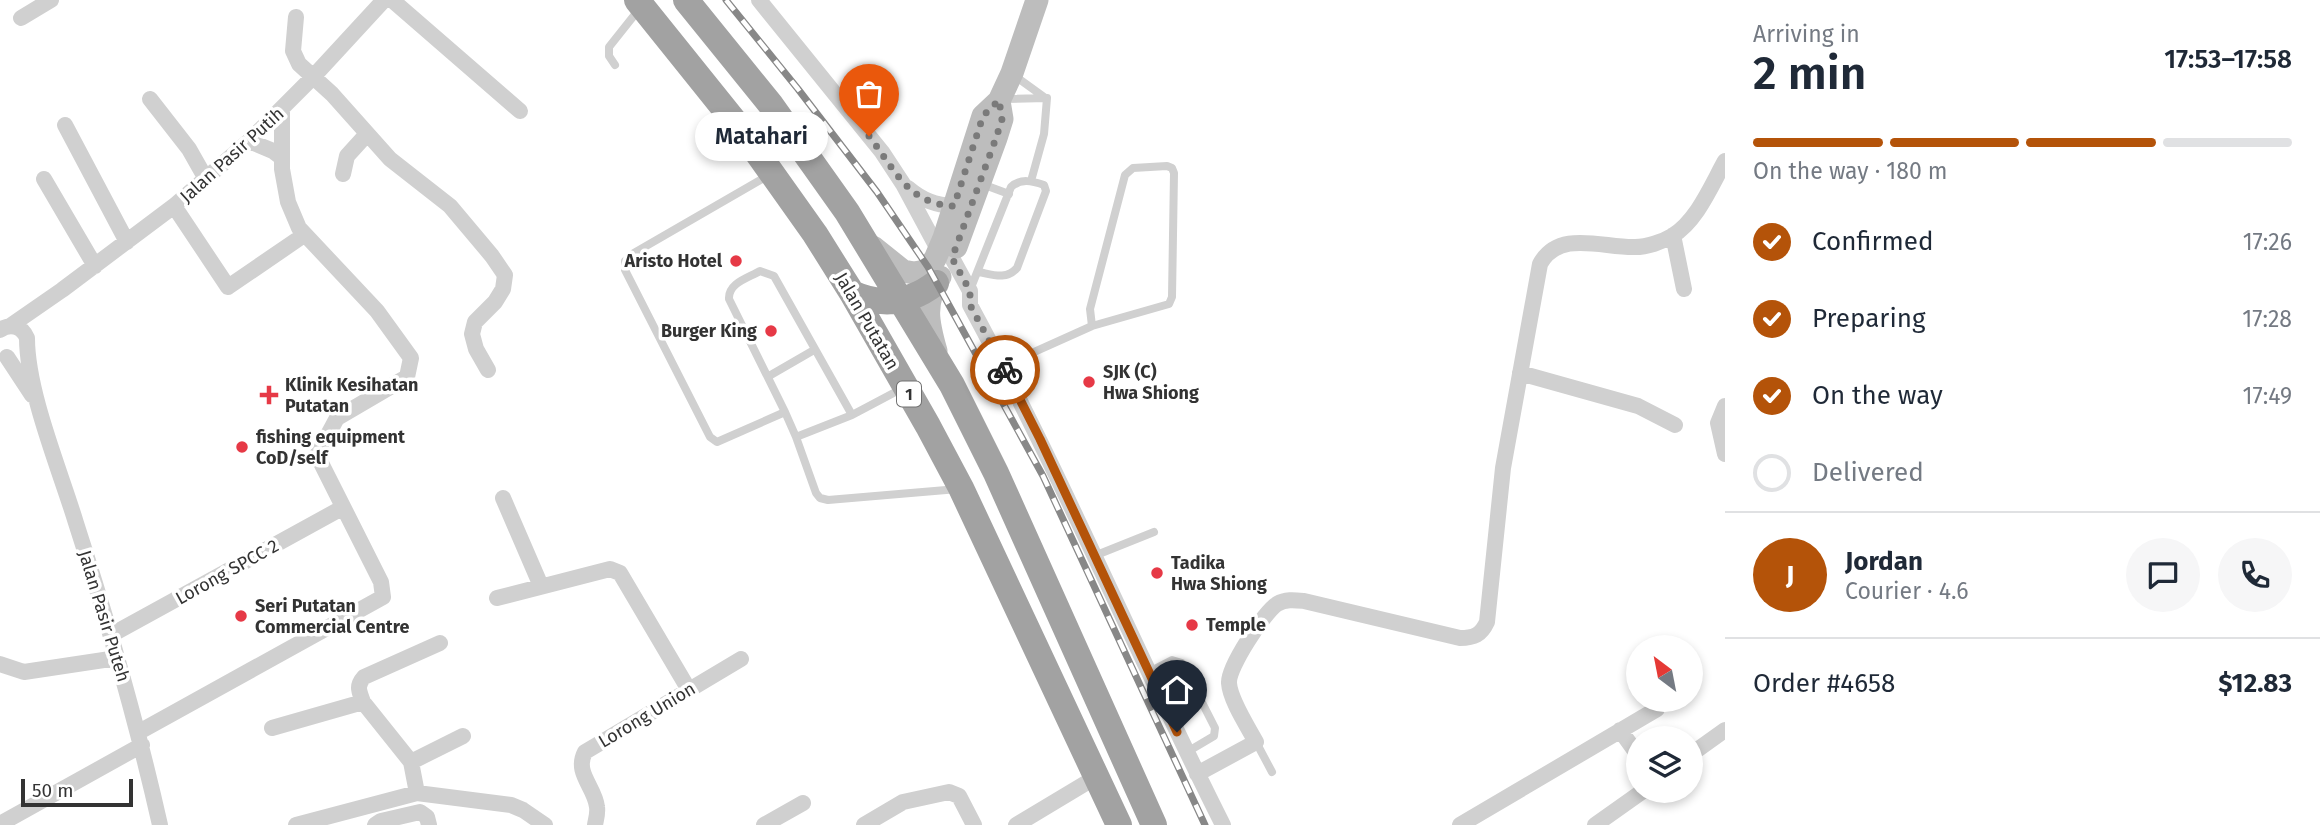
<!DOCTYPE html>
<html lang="en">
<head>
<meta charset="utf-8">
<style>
	body { margin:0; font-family:"Fira Sans",sans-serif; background:#f6f6f7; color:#1f2937; height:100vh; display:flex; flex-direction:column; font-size:26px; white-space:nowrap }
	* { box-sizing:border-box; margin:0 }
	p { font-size:23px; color:#747a83 }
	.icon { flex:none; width:38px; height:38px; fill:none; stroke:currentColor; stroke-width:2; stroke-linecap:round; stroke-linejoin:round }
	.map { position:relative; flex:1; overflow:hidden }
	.details { display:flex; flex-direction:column; background:#fff; width:595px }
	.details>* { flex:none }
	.needle { width:46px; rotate:328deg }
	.controls { position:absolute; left:1626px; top:635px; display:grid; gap:14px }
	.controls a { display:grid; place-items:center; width:77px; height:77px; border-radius:50%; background:#fff; box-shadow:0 4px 10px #0003; font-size:35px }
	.scale { position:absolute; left:21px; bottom:18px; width:112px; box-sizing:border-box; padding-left:7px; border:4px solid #333; border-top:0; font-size:19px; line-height:24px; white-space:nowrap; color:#333; -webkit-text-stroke:5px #fff; paint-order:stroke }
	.pin { position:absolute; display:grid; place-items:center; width:60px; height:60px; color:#fff; margin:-72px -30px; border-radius:50% 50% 50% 0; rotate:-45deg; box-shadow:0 0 7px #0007 }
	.pin .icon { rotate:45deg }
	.courier { position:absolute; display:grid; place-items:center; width:70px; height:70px; margin:-35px; border:5px solid #b45309; border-radius:50%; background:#fff; color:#222; box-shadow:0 2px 9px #0007 }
	.bubble { position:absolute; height:49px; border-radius:24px; background:#fff; box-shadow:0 4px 10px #0003; font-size:23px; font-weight:600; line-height:49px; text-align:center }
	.summary em { font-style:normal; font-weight:600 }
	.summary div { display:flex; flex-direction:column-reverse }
	.summary { display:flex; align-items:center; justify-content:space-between; height:119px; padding:0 28px }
	h1 { font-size:46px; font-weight:600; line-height:52px }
	.bar { display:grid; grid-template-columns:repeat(4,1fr); gap:10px 7px; align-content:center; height:84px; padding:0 28px }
	.bar i { height:9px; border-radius:5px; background:#e0e1e3 }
	.bar .on { background:#b45309 }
	.bar p { grid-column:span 4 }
	.line { display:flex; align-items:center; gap:18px; padding:0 28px; border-top:2px solid #e0e1e3 }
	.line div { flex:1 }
	.round { display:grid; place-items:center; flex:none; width:74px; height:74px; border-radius:37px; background:#f6f6f7 }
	ol { padding:0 28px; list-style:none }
	li { display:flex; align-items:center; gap:21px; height:77px }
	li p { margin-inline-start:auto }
	li .icon { padding:7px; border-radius:50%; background:#b45309; color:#fff; stroke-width:4 }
	li:last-child { color:#747a83 }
	li i { width:38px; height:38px; border:4px solid #e0e1e3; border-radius:50% }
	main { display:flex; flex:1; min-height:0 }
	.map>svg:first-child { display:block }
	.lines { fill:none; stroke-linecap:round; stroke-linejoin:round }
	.service { stroke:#d0d0d0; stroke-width:8 }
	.minor { stroke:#d0d0d0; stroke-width:16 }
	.secondary { stroke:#bdbdbd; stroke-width:23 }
	.trunk { stroke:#a2a2a2; stroke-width:26 }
	.rail-casing { stroke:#888; stroke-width:7 }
	.rail { stroke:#fff; stroke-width:4.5; stroke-dasharray:13; stroke-linecap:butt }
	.done { stroke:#7a7a7a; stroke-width:7; stroke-dasharray:0 12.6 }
	.route { stroke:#b45309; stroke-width:9 }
	.poi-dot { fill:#e63946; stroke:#fff; stroke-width:2.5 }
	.labels { text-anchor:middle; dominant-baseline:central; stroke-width:7; stroke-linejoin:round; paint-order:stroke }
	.shield { fill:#fff; stroke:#707070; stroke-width:2 }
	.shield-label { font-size:16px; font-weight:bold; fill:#333 }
	.street-label { font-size:18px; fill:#333; stroke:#fff }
	.poi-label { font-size:18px; font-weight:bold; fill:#333; stroke:#fff; text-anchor:start }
</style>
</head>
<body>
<main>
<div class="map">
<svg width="1725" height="825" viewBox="0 0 1725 825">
	<rect width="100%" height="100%" fill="#fff"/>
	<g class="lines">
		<path class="service" d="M615,65L609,56V47L640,8
			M1015,76L1044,97
			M1005,99L1047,98
			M769,175L634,253L625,261V270L710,437L717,442L785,412L729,299C728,283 748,278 760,271L774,276L852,415
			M1031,181L1044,134L1047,98
			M982,184L1009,194
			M970,290L1011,187C1021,178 1032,181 1044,185L1046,191L1017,268C1006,280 994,275 979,272
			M1003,366L1092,326L1169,304L1172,297L1174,173L1172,168L1167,166L1133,168L1125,175L1090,309L1092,326
			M769,376L814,350
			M903,388L852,415L796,437L816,493L820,498L828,500L958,489
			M785,412L796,437
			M1094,556L1154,532
			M1149,672L1172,660L1182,663L1215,728L1214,736L1187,752
			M1256,742L1272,772"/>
		<path class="minor" d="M392,0L520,111
			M759,0L882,152L903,184L939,251
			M296,17L293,51L299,64L332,94L390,159L450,206L492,256L505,275L503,289L495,302L475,322L472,334L476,349L488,370
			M21,18L51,0
			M150,99L189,149L206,179
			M65,125L127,242
			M249,141L273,151L281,157
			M343,174L347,156L367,134
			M44,179L95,266
			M908,188C922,200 935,205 954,206
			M174,206L228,287L304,235
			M1673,235L1684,289
			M952,258L970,291V305C1062,475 1136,653 1223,825
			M10,326L62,290L174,206L249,141L313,77L384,0
			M0,330C10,323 22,326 27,338C27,392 60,470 76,523C108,622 137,723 160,825
			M7,357L32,395
			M1520,373L1638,406L1675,425
			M1725,406L1718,423L1725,454
			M503,498L541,586
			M497,598L610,569L620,573L689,690
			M111,635L342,508
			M0,664L24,672L117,658
			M363,702C359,691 356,686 364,677L440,643
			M272,728L363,702L411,762L417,793
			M1620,730L1638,755
			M139,732L383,597L381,582L317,455L337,418L407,377L411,358L377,311L299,228L288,202L282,169V110
			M1690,755L1725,730
			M411,762L463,736
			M1197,774L1256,742C1248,727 1230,700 1229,683C1228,667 1264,613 1277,604C1286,599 1294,600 1304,601L1460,638C1474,638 1481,635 1487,622L1503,468L1540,264C1559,229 1603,248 1635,247C1647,247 1662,242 1672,236C1697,221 1711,186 1725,161
			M0,824L142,745
			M296,825L417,793L511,805L523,810L545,825
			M375,825L381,821L420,812L427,817L429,825
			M595,825C596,819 598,813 597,807C595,787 574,773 585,752L741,659
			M764,825L803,803
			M864,825L903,802L949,792L959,796L974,825
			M1016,825L1096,777
			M1460,825L1657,709
			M1595,825L1643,791"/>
		<path class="secondary" d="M873,247L903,271L914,273L925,271L935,259L944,238L983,116L999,101L1012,73L1037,0
			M956,247L996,138L1002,119L999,101
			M936,351C928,323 923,303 940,277"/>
		<path class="trunk" d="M637,0L739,127L815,234L852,293L928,426L961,488L1119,825
			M686,0L771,105L847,212L952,385L996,473L1154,825
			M852,293C882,307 910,303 936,283"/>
		<defs>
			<path id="rail" d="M726,0L798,89L877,192L928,267L1043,476L1205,825"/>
		</defs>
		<use href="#rail" class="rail-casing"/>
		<use href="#rail" class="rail"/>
	</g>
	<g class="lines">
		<path class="done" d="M869,136C894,168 907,204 954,206L983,116L999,100L1002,119L996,138L952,258L970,291V305L1005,370"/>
		<path class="route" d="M1005,370L1040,439L1177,732"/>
	</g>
	<g class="poi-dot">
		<circle cx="736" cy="261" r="7"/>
		<circle cx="771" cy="331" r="7"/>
		<circle cx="1089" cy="382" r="7"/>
		<path d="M265.5 384.5h7v7h7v7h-7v7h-7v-7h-7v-7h7z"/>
		<circle cx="242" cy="447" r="7"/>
		<circle cx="1157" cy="573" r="7"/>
		<circle cx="241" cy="616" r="7"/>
		<circle cx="1192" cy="625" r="7"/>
	</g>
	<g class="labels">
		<rect class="shield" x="897" y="381.5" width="24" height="25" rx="5"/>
		<g class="shield-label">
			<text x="909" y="394">1</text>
		</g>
		<g class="street-label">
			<text transform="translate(232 155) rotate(-42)">Jalan Pasir Putih</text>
			<text transform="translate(867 321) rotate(60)">Jalan Putatan</text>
			<text transform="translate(227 572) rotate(-29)">Lorong SPCC 2</text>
			<text transform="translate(104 616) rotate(73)">Jalan Pasir Puteh</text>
			<text transform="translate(647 715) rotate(-31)">Lorong Union</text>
		</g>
		<g class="poi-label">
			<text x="722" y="261" text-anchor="end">Aristo Hotel</text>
			<text x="757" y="331" text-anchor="end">Burger King</text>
			<text x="1103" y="372">SJK (C)<tspan x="1103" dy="21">Hwa Shiong</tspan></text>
			<text x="285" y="385">Klinik Kesihatan<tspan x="285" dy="21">Putatan</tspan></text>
			<text x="256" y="437">fishing equipment<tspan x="256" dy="21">CoD/self</tspan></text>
			<text x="1171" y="563">Tadika<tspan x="1171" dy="21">Hwa Shiong</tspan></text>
			<text x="255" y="606">Seri Putatan<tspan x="255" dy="21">Commercial Centre</tspan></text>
			<text x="1206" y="625">Temple</text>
		</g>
	</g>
</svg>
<div class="controls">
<a><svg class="needle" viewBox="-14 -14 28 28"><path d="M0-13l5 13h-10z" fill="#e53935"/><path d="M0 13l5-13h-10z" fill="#747a83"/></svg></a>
<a><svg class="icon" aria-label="layers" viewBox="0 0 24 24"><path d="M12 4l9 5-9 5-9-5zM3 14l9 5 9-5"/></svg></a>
</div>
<div class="scale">50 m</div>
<div class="pin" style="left:869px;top:136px;background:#ea580c"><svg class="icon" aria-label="bag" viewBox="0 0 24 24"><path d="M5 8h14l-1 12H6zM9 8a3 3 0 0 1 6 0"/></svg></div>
<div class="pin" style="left:1177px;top:732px;background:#1f2937"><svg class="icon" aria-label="home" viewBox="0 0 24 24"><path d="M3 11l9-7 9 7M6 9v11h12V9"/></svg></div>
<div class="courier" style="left:1005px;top:370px"><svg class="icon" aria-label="bike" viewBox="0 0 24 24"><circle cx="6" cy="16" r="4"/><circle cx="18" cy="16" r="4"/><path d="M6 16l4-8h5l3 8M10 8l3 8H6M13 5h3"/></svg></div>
<div class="bubble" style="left:695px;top:112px;width:133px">Matahari</div>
</div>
<section class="details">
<div class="summary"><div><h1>2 min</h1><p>Arriving in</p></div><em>17:53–17:58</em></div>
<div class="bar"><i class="on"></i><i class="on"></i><i class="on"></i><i></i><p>On the way · 180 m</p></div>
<ol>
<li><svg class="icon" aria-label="check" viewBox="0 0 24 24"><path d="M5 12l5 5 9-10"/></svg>Confirmed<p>17:26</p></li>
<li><svg class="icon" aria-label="check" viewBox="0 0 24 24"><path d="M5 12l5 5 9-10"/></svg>Preparing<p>17:28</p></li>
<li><svg class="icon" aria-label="check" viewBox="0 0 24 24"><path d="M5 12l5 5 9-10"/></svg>On the way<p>17:49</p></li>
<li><i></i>Delivered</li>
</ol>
<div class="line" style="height:126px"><b class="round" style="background:#b45309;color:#fff">J</b><div><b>Jordan</b><p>Courier · 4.6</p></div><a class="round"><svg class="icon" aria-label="chat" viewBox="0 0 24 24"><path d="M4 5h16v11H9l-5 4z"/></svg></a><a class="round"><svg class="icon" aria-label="phone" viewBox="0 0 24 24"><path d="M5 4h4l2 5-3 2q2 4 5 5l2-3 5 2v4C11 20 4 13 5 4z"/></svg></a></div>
<div class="line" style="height:91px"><div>Order #4658</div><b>$12.83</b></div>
</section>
</main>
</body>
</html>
